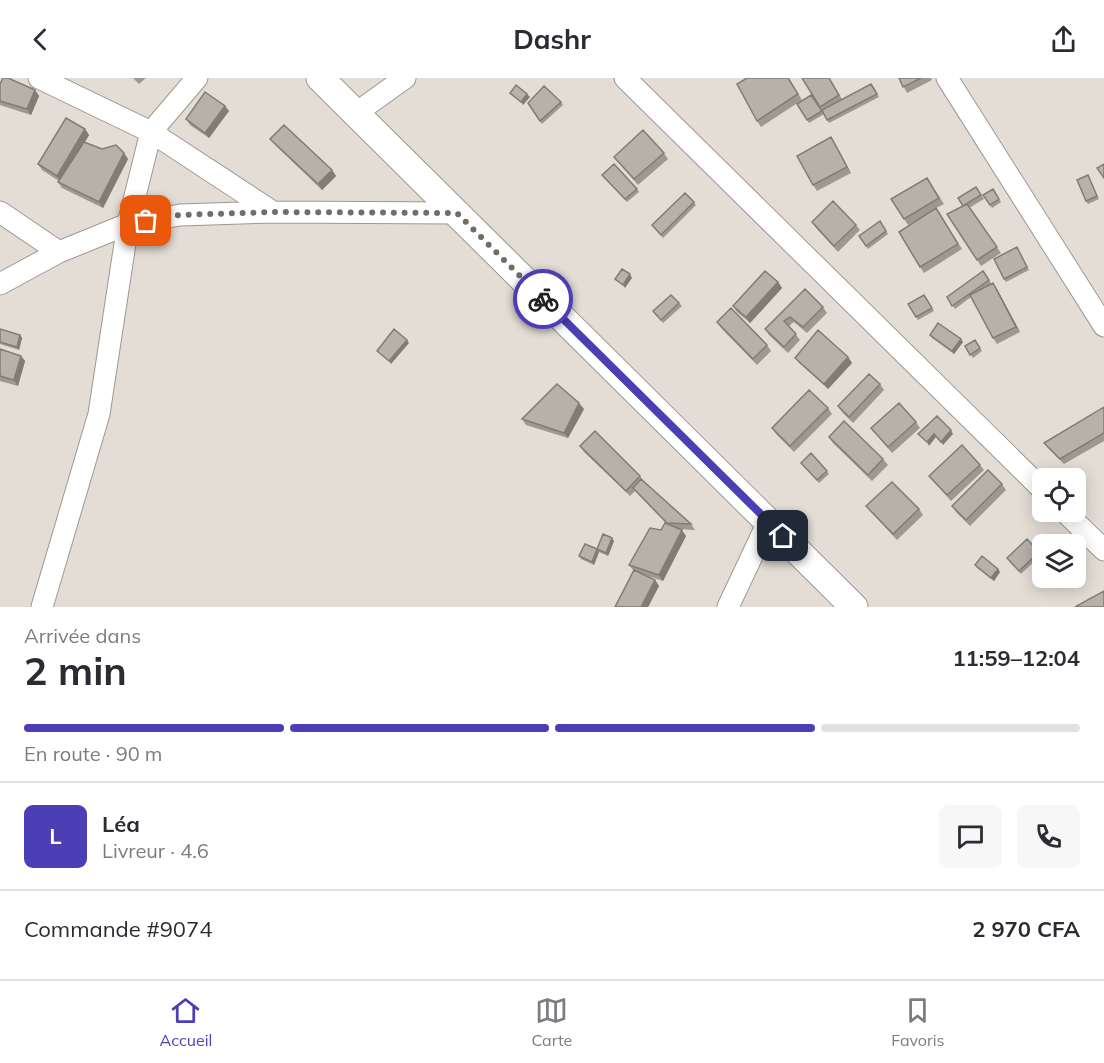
<!DOCTYPE html>
<html lang="fr">
<head>
<meta charset="utf-8">
<style>
	body { margin:0; font-family:Mulish,sans-serif; background:#f7f7f7; color:#2b2b33; height:100vh; display:flex; flex-direction:column; font-size:22px; white-space:nowrap }
	* { box-sizing:border-box; margin:0 }
	p { font-size:20px; color:#7c7c81 }
	.icon { flex:none; width:33px; height:33px; fill:none; stroke:currentColor; stroke-width:2; stroke-linecap:round; stroke-linejoin:round }
	.map { position:relative; height:529px; overflow:hidden }
	.sheet { display:flex; flex-direction:column; background:#fff; flex:1 }
	.sheet>* { flex:none }
	.fabs { position:absolute; left:1032px; top:390px; display:grid; gap:12px }
	.fabs a { display:grid; place-items:center; width:54px; height:54px; border-radius:9px; background:#fff; box-shadow:0 3px 15px #0003; font-size:30px }
	.pin { position:absolute; display:grid; place-items:center; width:51px; height:51px; color:#fff; margin:-26px; border-radius:12px; box-shadow:0 3px 9px #0006 }
	.courier { position:absolute; display:grid; place-items:center; width:60px; height:60px; margin:-30px; border:4px solid #4c3fb6; border-radius:50%; background:#fff; color:#222; box-shadow:0 2px 8px #0007 }
	.summary em { font-style:normal; font-weight:700 }
	.summary div { display:flex; flex-direction:column-reverse }
	.summary { display:flex; align-items:center; justify-content:space-between; height:102px; padding:0 24px }
	h1 { font-size:39px; font-weight:700; line-height:45px }
	.bar { display:grid; grid-template-columns:repeat(4,1fr); gap:9px 6px; align-content:center; height:72px; padding:0 24px }
	.bar i { height:8px; border-radius:4px; background:#e1e1e2 }
	.bar .current { background:#4c3fb6 }
	.bar p { grid-column:span 4 }
	.line { display:flex; align-items:center; gap:15px; padding:0 24px; border-top:2px solid #e1e1e2 }
	.line div { flex:1 }
	.round { display:grid; place-items:center; flex:none; width:63px; height:63px; border-radius:9px; background:#f7f7f7 }
	header { display:flex; justify-content:space-between; align-items:center; height:78px; padding:0 24px; background:#fff; font-size:27px; font-weight:700 }
	.tabs { display:flex; justify-content:space-around; align-items:center; height:84px; border-top:2px solid #e1e1e2; background:#fff; font-size:16px; color:#7c7c81 }
	.tabs a { display:grid; justify-items:center; gap:3px }
	.tabs .current { color:#4c3fb6 }
	.map>svg:first-child { display:block }
	.lines { fill:none; stroke-linecap:round; stroke-linejoin:round }
	.minor-casing { stroke:#9f9891; stroke-width:23 }
	.tertiary-casing { stroke:#9f9891; stroke-width:29 }
	.minor { stroke:#fff; stroke-width:21 }
	.tertiary { stroke:#fff; stroke-width:27 }
	.wall { fill:#9d9891 }
	.shaded-wall { fill:#807c76 }
	.building { fill:#b7b1a9; stroke:#807c76; stroke-width:1.5 }
	.done { stroke:#716d68; stroke-width:6; stroke-dasharray:0 10.8 }
	.route { stroke:#4c3fb6; stroke-width:8 }
</style>
</head>
<body>
<header><svg class="icon" aria-label="back" viewBox="0 0 24 24"><path d="M15 5l-7 7 7 7"/></svg>Dashr<svg class="icon" aria-label="share" viewBox="0 0 24 24"><path d="M12 15V3M7 8l5-5 5 5M5 13v7h14v-7"/></svg></header>
<div class="map">
<svg width="1104" height="529" viewBox="0 0 1104 529">
	<rect width="100%" height="100%" fill="#e4ddd5"/>
	<g class="lines">
		<defs>
			<path id="minor" d="M39,0L151,54L273,134
				M625,0L1042,411
				M947,0L1104,248
				M356,35L405,0
				M0,134L59,174L128,146L180,137L273,134L457,135
				M0,206L59,174
				M1065,434L1104,472
				M42,529L99,336L128,146L151,54L197,0
				M728,529L768,444"/>
			<path id="tertiary" d="M320,0L854,529"/>
		</defs>
		<use href="#minor" class="minor-casing"/>
		<use href="#tertiary" class="tertiary-casing"/>
		<use href="#minor" class="minor"/>
		<use href="#tertiary" class="tertiary"/>
	</g>
	<path class="wall" d="M133,0H146L139,6Z
		M747,0H789L802,22L761,49L757,43Z
		M802,0H829L842,21L874,9L879,19L829,45Z
		M899,0H931L932,2L907,15Z
		M0,6L35,12L39,18L31,37L0,27Z
		M811,17L824,36L809,45L797,26Z
		M561,24L563,27L542,46L528,25Z
		M225,28L229,33L209,60L190,47L186,41Z
		M85,51L89,57L85,64L102,71L124,75L128,81L103,130L62,110L58,104L59,103L42,92L38,86Z
		M831,59L851,95L817,113L813,107Z
		M270,61L332,92L336,98L322,112L275,67Z
		M664,75L668,81L638,107L614,79Z
		M602,97L637,111L639,114L627,124Z
		M1088,97L1099,121L1088,126L1086,123Z
		M927,100L944,126L936,130L962,171L924,195L920,189L931,134L908,147L891,121Z
		M976,109L984,121L969,130L1001,175L981,188L947,136L963,128Z
		M993,111L1001,124L992,130L983,117Z
		M694,124L696,127L663,160L652,147Z
		M880,143L888,156L868,171L859,158Z
		M812,144L856,147L860,152L838,174L816,150Z
		M1017,169L1029,192L1006,204L1004,201Z
		M983,193L991,205H993L997,211L1020,254L997,266L993,260L971,219L955,231L947,219Z
		M778,204L782,210L750,245L737,234L733,228Z
		M805,211L823,229L827,235L807,255L794,244L789,248L800,262L788,275L769,257L765,251Z
		M924,217L934,233L918,242L908,226Z
		M679,225L682,228L663,245L653,233Z
		M717,244L767,267L771,273L757,287L721,250Z
		M0,251L20,257L22,260L19,272L0,266Z
		M930,257L963,264L954,276L932,260Z
		M975,262L982,273L973,280L965,268Z
		M0,271L21,278L25,283L18,308L0,303Z
		M848,279L852,285L828,311L799,285L795,280Z
		M880,306L884,312L853,345L842,334L838,328Z
		M1104,329V363L1064,386L1049,371L1044,365Z
		M828,330L832,336L794,374L776,356L772,350Z
		M584,331L568,360L526,347L522,341Z
		M916,344L920,350L892,375L871,350Z
		M829,359L883,381L888,387L872,403L833,365Z
		M580,368L640,398L644,404L691,446L695,452L679,451L686,458L663,503L642,496L655,502L659,508L648,529H615L634,493L629,487L661,452L667,446L635,413L630,418L584,374Z
		M801,385L827,393L829,396L819,405Z
		M980,387L984,392L951,423L929,398Z
		M1002,406L1006,412L970,448L956,434L952,428Z
		M866,428L919,431L923,437L897,462L871,434Z
		M614,463L608,478L599,474L594,487L581,481L579,478L597,471Z
		M1039,474L1041,477L1021,496L1007,480Z
		M975,487L998,491L1000,494L994,503L977,490Z"/>
	<path class="shaded-wall" d="M35,12L39,18L31,37L27,31Z
		M527,16L530,19L523,27L521,24Z
		M225,28L229,33L209,60L205,55Z
		M85,51L89,57L61,104L57,98Z
		M831,59L835,65L851,95L847,89Z
		M124,75L128,81L103,130L99,124Z
		M332,92L336,98L322,112L318,106Z
		M630,196L632,200L625,210L623,207Z
		M778,204L782,210L750,245L746,239Z
		M993,205L997,211L1020,254L1016,249Z
		M20,257L22,260L19,272L17,269Z
		M961,261L963,264L954,276L952,273Z
		M407,262L409,265L391,286L389,283Z
		M21,278L25,283L18,308L14,302Z
		M848,279L852,285L828,311L824,306Z
		M579,325L584,331L568,360L564,355Z
		M951,352L953,356L943,367L941,364Z
		M934,356L936,359L929,368L927,364Z
		M682,452L686,458L663,503L659,497Z
		M612,460L614,463L608,478L606,475Z
		M597,471L599,474L594,487L592,484Z
		M998,491L1000,494L994,503L991,500Z
		M655,502L659,508L648,529H641Z"/>
	<path class="building" d="M3,0H8L35,12L27,31L0,23V6Z
		M747,0H788L798,16L757,43L737,6Z
		M802,0H829L839,17L820,29Z
		M899,0H921L903,9Z
		M871,6L877,16L827,42L822,32Z
		M516,7L527,16L521,24L510,15Z
		M544,8L561,24L540,43L528,25Z
		M205,14L225,28L205,55L186,41Z
		M811,17L822,33L807,42L797,26Z
		M66,40L85,51L57,98L38,86Z
		M284,47L332,92L318,106L270,61Z
		M643,52L664,75L634,101L614,79Z
		M831,59L847,89L813,107L797,78Z
		M84,64L102,71L116,67L124,75L99,124L58,104Z
		M614,86L637,111L625,121L602,97Z
		M1104,86V100L1097,90Z
		M1088,97L1097,118L1086,123L1077,102Z
		M927,100L939,120L904,141L891,121Z
		M976,109L981,117L963,128L958,120Z
		M993,111L999,121L990,127L983,117Z
		M685,115L694,124L661,157L652,147Z
		M833,123L856,147L834,168L812,144Z
		M967,126L997,169L977,182L947,136Z
		M936,130L958,166L920,189L899,154Z
		M880,143L886,153L866,168L859,158Z
		M1017,169L1027,189L1004,201L994,181Z
		M622,191L630,196L623,207L615,201Z
		M765,193L778,204L746,239L733,228Z
		M983,193L989,202L952,228L947,219Z
		M993,205L1016,249L993,260L970,217Z
		M805,211L823,229L803,249L790,239L784,243L796,256L784,269L765,251Z
		M671,217L679,225L661,242L653,233Z
		M924,217L932,230L916,239L908,226Z
		M731,230L767,267L753,281L717,244Z
		M938,245L961,261L952,273L930,257Z
		M0,251L20,257L17,269L0,264Z
		M394,251L407,262L389,283L377,273Z
		M818,252L848,279L824,306L795,280Z
		M975,262L980,270L970,277L965,268Z
		M0,271L21,278L14,302L0,298Z
		M869,296L880,306L849,339L838,328Z
		M557,306L579,325L564,355L522,341Z
		M809,312L828,330L790,368L772,350Z
		M899,325L916,344L888,369L871,350Z
		M1104,329V355L1060,381L1044,365Z
		M937,338L951,352L941,364L934,356L927,364L918,356Z
		M844,343L883,381L868,397L829,359Z
		M595,353L640,398L626,413L580,368Z
		M962,367L980,387L947,417L929,398Z
		M811,375L827,393L817,402L801,385Z
		M988,392L1002,406L966,442L952,428Z
		M641,401L691,446L667,445L633,410Z
		M892,404L919,431L893,456L866,428Z
		M665,445L682,452L659,497L629,487L650,450L661,452Z
		M603,456L612,460L606,475L597,471Z
		M1027,461L1039,474L1019,493L1007,480Z
		M585,466L597,471L592,484L579,478Z
		M982,478L998,491L991,500L975,487Z
		M634,492L655,502L641,529H615Z
		M1104,513V529H1075Z"/>
	<g class="lines">
		<path class="done" d="M146,143L180,137L273,134L457,135L543,221"/>
		<path class="route" d="M543,221L783,458"/>
	</g>
</svg>
<div class="fabs">
<a><svg class="icon" aria-label="locate" viewBox="0 0 24 24"><circle cx="12" cy="12" r="6"/><path d="M12 2v4M12 18v4M2 12h4M18 12h4"/></svg></a>
<a><svg class="icon" aria-label="layers" viewBox="0 0 24 24"><path d="M12 4l9 5-9 5-9-5zM3 14l9 5 9-5"/></svg></a>
</div>
<div class="pin" style="left:146px;top:143px;background:#ea580c"><svg class="icon" aria-label="bag" viewBox="0 0 24 24"><path d="M5 8h14l-1 12H6zM9 8a3 3 0 0 1 6 0"/></svg></div>
<div class="pin" style="left:783px;top:458px;background:#1f2937"><svg class="icon" aria-label="home" viewBox="0 0 24 24"><path d="M3 11l9-7 9 7M6 9v11h12V9"/></svg></div>
<div class="courier" style="left:543px;top:221px"><svg class="icon" aria-label="bike" viewBox="0 0 24 24"><circle cx="6" cy="16" r="4"/><circle cx="18" cy="16" r="4"/><path d="M6 16l4-8h5l3 8M10 8l3 8H6M13 5h3"/></svg></div>
</div>
<section class="sheet">
<div class="summary"><div><h1>2 min</h1><p>Arrivée dans</p></div><em>11:59–12:04</em></div>
<div class="bar"><i class="current"></i><i class="current"></i><i class="current"></i><i></i><p>En route · 90 m</p></div>
<div class="line" style="height:108px"><b class="round" style="background:#4c3fb6;color:#fff">L</b><div><b>Léa</b><p>Livreur · 4.6</p></div><a class="round"><svg class="icon" aria-label="chat" viewBox="0 0 24 24"><path d="M4 5h16v11H9l-5 4z"/></svg></a><a class="round"><svg class="icon" aria-label="phone" viewBox="0 0 24 24"><path d="M5 4h4l2 5-3 2q2 4 5 5l2-3 5 2v4C11 20 4 13 5 4z"/></svg></a></div>
<div class="line" style="height:78px"><div>Commande #9074</div><b>2 970 CFA</b></div>
</section>
<nav class="tabs">
<a class="current"><svg class="icon" aria-label="home" viewBox="0 0 24 24"><path d="M3 11l9-7 9 7M6 9v11h12V9"/></svg>Accueil</a>
<a><svg class="icon" aria-label="map" viewBox="0 0 24 24"><path d="M3 6l6-2 6 2 6-2v14l-6 2-6-2-6 2zM9 4v14M15 6v14"/></svg>Carte</a>
<a><svg class="icon" aria-label="saved" viewBox="0 0 24 24"><path d="M7 4h10v16l-5-4-5 4z"/></svg>Favoris</a>
</nav>
</body>
</html>
